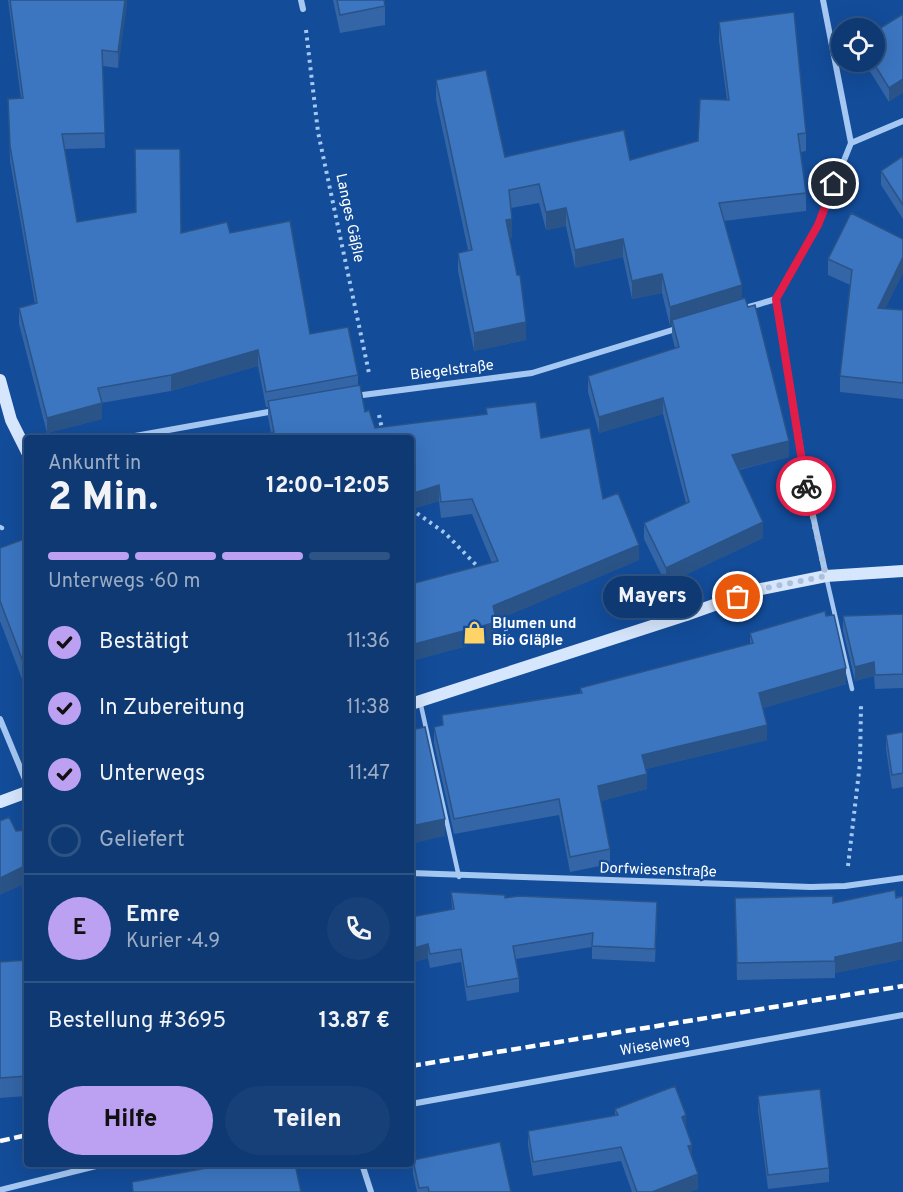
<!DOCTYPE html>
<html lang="de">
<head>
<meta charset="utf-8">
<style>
	body { margin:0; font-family:Overpass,sans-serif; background:#174078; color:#f1f3f6; height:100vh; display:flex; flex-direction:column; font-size:22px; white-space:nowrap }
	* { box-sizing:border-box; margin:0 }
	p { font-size:20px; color:#9bacc4 }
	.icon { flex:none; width:33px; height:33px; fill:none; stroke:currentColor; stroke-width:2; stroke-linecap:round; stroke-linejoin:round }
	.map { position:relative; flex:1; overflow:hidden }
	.details { position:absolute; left:24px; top:435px; width:390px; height:732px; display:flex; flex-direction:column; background:#0e3973; border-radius:6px; box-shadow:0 6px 24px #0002,0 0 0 2px #2e5385 }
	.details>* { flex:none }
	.tools { position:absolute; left:831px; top:18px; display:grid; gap:12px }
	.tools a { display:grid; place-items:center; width:54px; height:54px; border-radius:50%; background:#0e3973; box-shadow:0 6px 24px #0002,0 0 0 2px #2e5385; font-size:30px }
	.pin { position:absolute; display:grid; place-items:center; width:51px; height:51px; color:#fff; margin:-26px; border:3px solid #fff; border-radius:50%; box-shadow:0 2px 6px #0007 }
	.courier { position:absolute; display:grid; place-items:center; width:60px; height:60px; margin:-30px; border:4px solid #e11d48; border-radius:50%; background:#fff; color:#222; box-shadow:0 2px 8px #0007 }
	.bubble { position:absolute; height:42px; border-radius:21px; background:#0e3973; box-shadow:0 6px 24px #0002,0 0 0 2px #2e5385; font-size:20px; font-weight:800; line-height:42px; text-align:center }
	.head em { font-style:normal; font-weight:800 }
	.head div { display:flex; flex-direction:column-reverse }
	.head { display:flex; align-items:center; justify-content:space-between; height:102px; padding:0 24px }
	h1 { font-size:39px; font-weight:800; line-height:45px }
	.bar { display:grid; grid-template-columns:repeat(4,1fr); gap:9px 6px; align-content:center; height:72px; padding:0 24px }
	.bar i { height:8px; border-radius:4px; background:#2e5385 }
	.bar .active { background:#bca0f2 }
	.bar p { grid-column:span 4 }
	.line { display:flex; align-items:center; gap:15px; padding:0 24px; border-top:2px solid #2e5385 }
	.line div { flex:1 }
	.round { display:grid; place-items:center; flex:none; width:63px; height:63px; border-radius:32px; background:#174078 }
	ol { padding:0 24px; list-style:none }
	li { display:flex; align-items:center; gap:18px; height:66px }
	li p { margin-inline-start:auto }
	li .icon { padding:6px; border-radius:50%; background:#bca0f2; color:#111; stroke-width:4 }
	li:last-child { color:#9bacc4 }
	li i { width:33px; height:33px; border:3px solid #2e5385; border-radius:50% }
	.action { display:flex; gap:12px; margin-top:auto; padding:12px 24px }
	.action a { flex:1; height:69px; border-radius:36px; background:#bca0f2; color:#111; font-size:24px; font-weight:800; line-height:69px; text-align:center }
	.action a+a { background:#174078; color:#f1f3f6 }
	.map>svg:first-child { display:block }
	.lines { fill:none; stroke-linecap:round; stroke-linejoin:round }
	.path { stroke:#a5c8f3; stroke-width:4; stroke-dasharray:3 4.5; stroke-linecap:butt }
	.lane { stroke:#a5c8f3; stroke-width:4.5 }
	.street { stroke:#a5c8f3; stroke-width:6 }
	.secondary { stroke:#d5e6fd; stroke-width:12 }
	.rail { stroke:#fff; stroke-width:4.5; stroke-dasharray:10 4.5; stroke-linecap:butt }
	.wall { fill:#3465a6 }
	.shaded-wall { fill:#2a5387 }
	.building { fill:#3c76c1; stroke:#2a5387; stroke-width:1.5 }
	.done { stroke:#acc0db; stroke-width:6; stroke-dasharray:0 10.8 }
	.route { stroke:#e11d48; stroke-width:8 }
	.labels { text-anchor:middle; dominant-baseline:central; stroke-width:4.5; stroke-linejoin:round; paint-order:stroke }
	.street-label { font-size:15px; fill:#fff; stroke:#134c99 }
	.poi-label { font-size:15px; font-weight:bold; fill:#fff; stroke:#134c99; text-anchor:start }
</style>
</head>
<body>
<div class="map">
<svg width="903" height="1192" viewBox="0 0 903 1192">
	<rect width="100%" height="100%" fill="#134c99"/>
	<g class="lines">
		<path class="path" d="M306,30L318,132L369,373
			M379,415L384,438
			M411,509L445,533L480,569
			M500,614L512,646
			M848,866L860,763L861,706"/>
		<path class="lane" d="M0,527L2,528
			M826,576L852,689
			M420,701L459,877"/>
		<path class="street" d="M301,0L303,9
			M823,0L851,143L818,225L776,299L807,488L826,576
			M851,143L903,121
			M749,307L776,299
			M355,396L532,373L679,328
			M124,438L274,411
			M0,719L27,784
			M411,873L811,887L845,886L903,878
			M411,1104L903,1015
			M362,1164L371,1192
			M0,1190L104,1164"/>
		<path class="secondary" d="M0,380L11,420L27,452
			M411,704L686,615L756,590L826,576L903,571
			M0,802L27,792"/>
		<path class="rail" d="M411,1066L903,986
			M0,1141L27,1135"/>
	</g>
	<path class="wall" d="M8,0H127L118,68L103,66L105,148L65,149L77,222L181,233H230L310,334L358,375V385L365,412L375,428L486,414V408L541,438L603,499L639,560L496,620L497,638L411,661V584L492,563L472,514L441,518L439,501L411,509V438L271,433L268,417V407H266L258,366L171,391L101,403L102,419L47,433L19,324V308L35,304L10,161L8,99H21Z
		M333,0H384L385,6V25L340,33Z
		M903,14L889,102L864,62H874Z
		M719,22L806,133V151L801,152L806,193V211L724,221L742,298L789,457L739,470L763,538L666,584L644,539V523L686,503L663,414L599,433L588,392V376L675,348L672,336V325L670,326L662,293L632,299L623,257L575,268L566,226L546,230L539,203L511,208L512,238H510L526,340L474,351L458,271V253L468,250L436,99V80L505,157L630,160L698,141L727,100L719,41Z
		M903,156V219L881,185V171Z
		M903,239V273L885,308L903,310V399L840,392V376L850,285L828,275V259Z
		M27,538V692L0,621V548Z
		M903,614V688L875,689L874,676L855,681L843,630V616Z
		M750,633L846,684L763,708L767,740L646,769L647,789L601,801L610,849V864L570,872L559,815L454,834L434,743V727L442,726V715L580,693V688L750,644Z
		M903,732V787L892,789L886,749V735Z
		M451,892L657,916L655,962L592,959V947L516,959L519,978V992L467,1001L461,962L430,968L428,958L411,963V917L452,910Z
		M903,896V959L835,973V978L737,980L735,898L833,903Z
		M27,960V1096L0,1098V962Z
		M758,1096L829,1168V1182L768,1189L758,1110Z
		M615,1109L686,1128L698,1189L689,1192H632L621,1161L533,1176L528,1145V1131L615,1116Z
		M413,1160L511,1192H417L413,1174Z"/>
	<path class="shaded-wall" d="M125,0H127V5L118,68V52Z
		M903,79V93L889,102V88Z
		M566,208V226L546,230V212Z
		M512,219V238L506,239V220Z
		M623,239V257L575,268V250Z
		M903,257V273L878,324V308Z
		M662,274V293L632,299V281Z
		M742,285V304L672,320V325L670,326V307Z
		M526,322V340L474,351V333Z
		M258,350V366L171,391V375Z
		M663,398V414L599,433V417Z
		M102,403V419L47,433V418Z
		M789,441V457L732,471V455Z
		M439,485V501L411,509V494Z
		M763,522V538L666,584V568Z
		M639,545V560L493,622V606Z
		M497,622V638L411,661V645Z
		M874,662V676L855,681V667Z
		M846,668V684L759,709V693Z
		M767,725V740L642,770V755Z
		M647,774V789L598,802V786Z
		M445,819V836L411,844V826Z
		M27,865V883L0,895V878Z
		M903,942V959L835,973V957Z
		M428,944V958L411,963V949Z
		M686,1115V1130L682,1117Z
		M692,1145V1159L688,1146Z
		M698,1174V1189L689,1192H652Z"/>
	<path class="building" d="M10,0H125L118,52L102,50L105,133L62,134L77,222L136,212L135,149H180L181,233L227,222L230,233L290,221L310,334L348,327L358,375L266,392L258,350L171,375L98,388L102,403L47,418L19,308L37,303L10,146L8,99L23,98Z
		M337,0H384L385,6L340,15Z
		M794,12L806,133L798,134L806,193L719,203L742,285L670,307L662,274L632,281L623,239L575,250L566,208L546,212L539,184L509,190L512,219L506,220L517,275H520L526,322L474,333L458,253L472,250L436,80L486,70L505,157L624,130L630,160L698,141L700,99L729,100L719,22Z
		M903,14V79L889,88L873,62H874V32Z
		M903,156V205L881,171Z
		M851,213L903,239V257L878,308L903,310V383L840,376L852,270L828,259Z
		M745,298L748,307L755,305L789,441L732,455L763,522L666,568L644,523L689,502L663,398L599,417L588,376L679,347L672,320Z
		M360,385L365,412L369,410L375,428L487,414L486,408L536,402L541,438L590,428L603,499L618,493L639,545L493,606L497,622L411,645V584L498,561L472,499L441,502L439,485L411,494V438H252L274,432L268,401Z
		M27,538V672L0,601V548Z
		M825,611L826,616L834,615L846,668L759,693L767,725L642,755L647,774L598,786L610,849L570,857L559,799L454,819L434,727L443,725L442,715L582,693L580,688L753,643L750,633Z
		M903,614V674L875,675L874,662L855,667L843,616Z
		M425,727L445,819L411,826V730Z
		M903,732V773L892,775L886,735Z
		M9,817L16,831L27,830V865L0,878V821Z
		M895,890L896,898L903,896V942L835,957V961L737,963L735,898L833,896V903Z
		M451,892L505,895V898L519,896L657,902L655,949L592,946L593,933L513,946L519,978L467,987L461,949L430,954L428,944L411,949V917L454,909Z
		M27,960V1076L0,1078V962Z
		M675,1086L686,1115L682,1117L692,1145L688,1146L698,1174L652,1192H637L621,1147L533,1162L528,1131L618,1115L615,1109Z
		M820,1089L829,1168L768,1175L758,1096Z
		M500,1142L511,1192H429L428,1187L419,1188L413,1160Z
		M228,1164H295L301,1192H133L132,1182Z"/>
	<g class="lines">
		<path class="done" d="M738,597L756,590L826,576L806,486"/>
		<path class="route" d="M806,486L776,299L818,225L834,184"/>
	</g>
	<defs>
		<symbol id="shop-bare" viewBox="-9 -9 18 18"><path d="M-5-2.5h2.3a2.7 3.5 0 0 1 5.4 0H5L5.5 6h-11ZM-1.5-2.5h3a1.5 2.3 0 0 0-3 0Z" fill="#ffd467" stroke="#134c99" stroke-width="2.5" paint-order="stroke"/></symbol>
	</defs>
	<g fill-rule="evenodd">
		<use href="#shop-bare" x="458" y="616" width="33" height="33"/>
	</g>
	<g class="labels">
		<g class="street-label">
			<text transform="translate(349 218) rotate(78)">Langes Gäßle</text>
			<text transform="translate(452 371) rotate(-7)">Biegelstraße</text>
			<text transform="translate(658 871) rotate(2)">Dorfwiesenstraße</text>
			<text transform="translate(655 1046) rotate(-10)">Wieselweg</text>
		</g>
		<g class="poi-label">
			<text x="492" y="624">Blumen und<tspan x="492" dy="17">Bio Gläßle</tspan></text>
		</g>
	</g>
</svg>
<div class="tools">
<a><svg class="icon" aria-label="locate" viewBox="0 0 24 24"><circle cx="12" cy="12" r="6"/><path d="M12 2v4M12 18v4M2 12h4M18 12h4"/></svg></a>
</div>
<div class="pin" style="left:738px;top:597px;background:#ea580c"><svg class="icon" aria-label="bag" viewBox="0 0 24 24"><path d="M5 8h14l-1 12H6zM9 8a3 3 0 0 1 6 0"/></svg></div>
<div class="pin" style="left:834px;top:184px;background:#1f2937"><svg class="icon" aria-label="home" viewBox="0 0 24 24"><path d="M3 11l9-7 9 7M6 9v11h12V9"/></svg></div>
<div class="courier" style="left:806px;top:486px"><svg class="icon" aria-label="bike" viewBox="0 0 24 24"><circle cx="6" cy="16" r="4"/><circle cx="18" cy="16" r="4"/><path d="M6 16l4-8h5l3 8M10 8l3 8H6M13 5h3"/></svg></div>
<div class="bubble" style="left:603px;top:576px;width:99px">Mayers</div>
<section class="details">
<div class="head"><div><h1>2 Min.</h1><p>Ankunft in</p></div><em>12:00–12:05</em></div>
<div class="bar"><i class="active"></i><i class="active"></i><i class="active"></i><i></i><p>Unterwegs · 60 m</p></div>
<ol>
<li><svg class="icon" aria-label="check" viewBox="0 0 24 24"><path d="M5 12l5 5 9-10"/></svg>Bestätigt<p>11:36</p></li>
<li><svg class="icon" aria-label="check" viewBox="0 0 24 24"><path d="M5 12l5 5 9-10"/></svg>In Zubereitung<p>11:38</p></li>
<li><svg class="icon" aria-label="check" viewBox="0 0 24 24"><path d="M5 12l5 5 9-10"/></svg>Unterwegs<p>11:47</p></li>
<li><i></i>Geliefert</li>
</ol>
<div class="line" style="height:108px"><b class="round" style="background:#bca0f2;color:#111">E</b><div><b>Emre</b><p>Kurier · 4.9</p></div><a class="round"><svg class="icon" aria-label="phone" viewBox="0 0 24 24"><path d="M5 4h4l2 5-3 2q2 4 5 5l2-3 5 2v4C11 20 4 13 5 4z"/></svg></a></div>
<div class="line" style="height:78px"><div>Bestellung #3695</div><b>13.87 €</b></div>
<div class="action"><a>Hilfe</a><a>Teilen</a></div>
</section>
</div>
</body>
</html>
